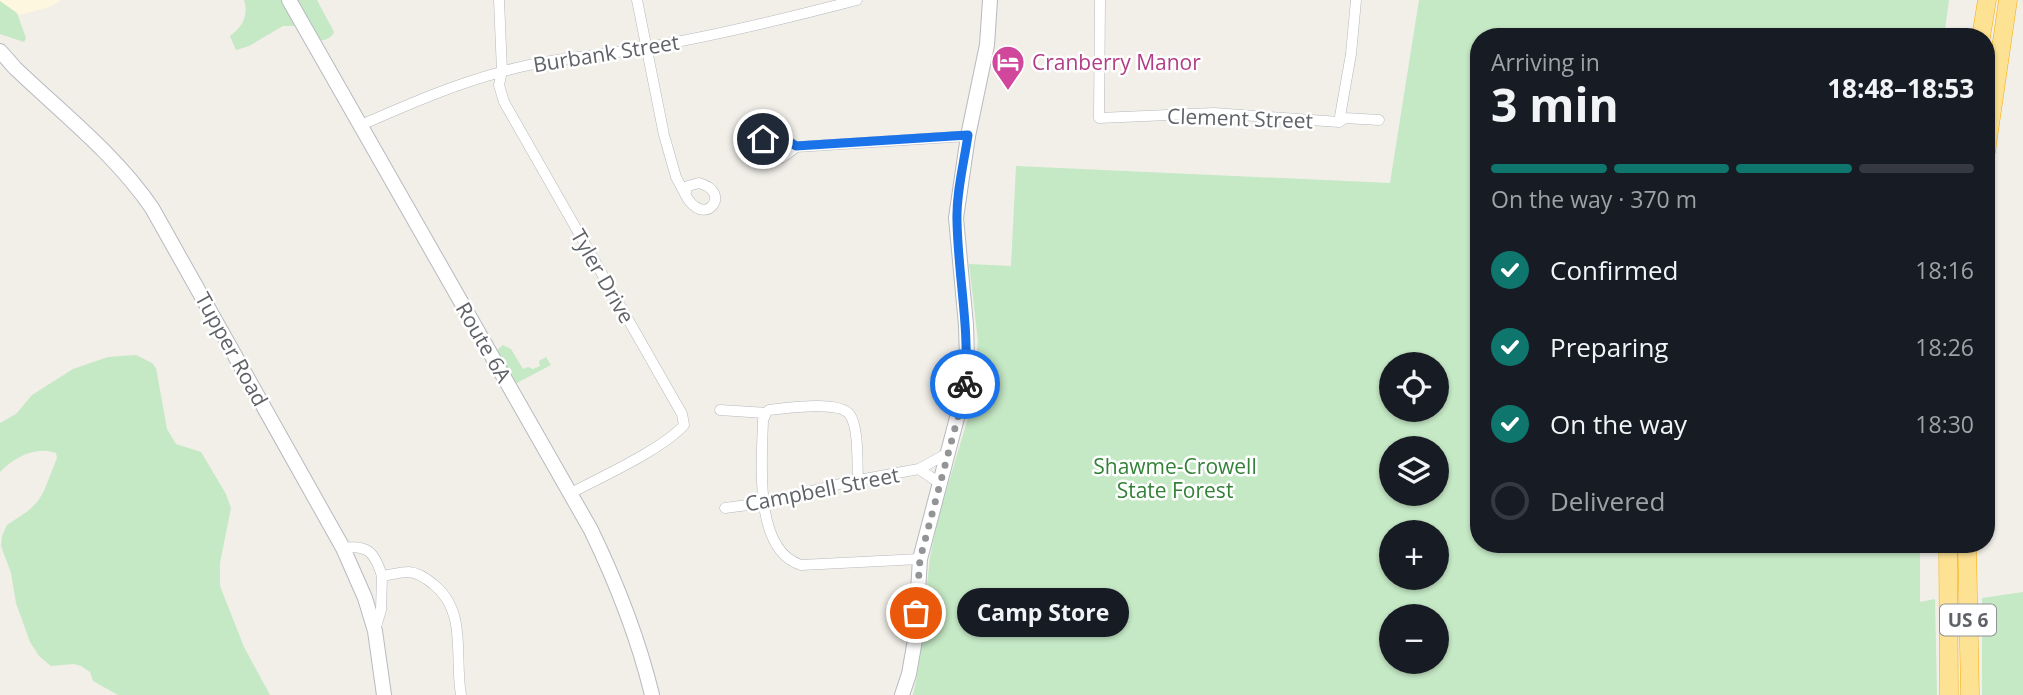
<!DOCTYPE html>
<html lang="en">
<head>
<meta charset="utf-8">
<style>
	body { margin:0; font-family:"Open Sans",sans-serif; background:#20242c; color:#f1f3f6; height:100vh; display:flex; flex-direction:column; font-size:26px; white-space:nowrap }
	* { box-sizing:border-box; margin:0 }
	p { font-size:23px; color:#9ea1a6 }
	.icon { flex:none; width:38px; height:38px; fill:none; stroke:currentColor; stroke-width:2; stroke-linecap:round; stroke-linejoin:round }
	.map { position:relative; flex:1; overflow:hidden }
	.drawer { position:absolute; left:1470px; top:28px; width:525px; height:525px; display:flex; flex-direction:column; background:#171b24; border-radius:28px; box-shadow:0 2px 5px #0004 }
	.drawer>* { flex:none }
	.tools { position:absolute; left:1379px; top:352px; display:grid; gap:14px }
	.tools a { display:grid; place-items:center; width:70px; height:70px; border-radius:50%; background:#171b24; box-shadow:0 2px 5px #0004; font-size:35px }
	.pin { position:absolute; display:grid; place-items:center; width:60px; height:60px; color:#fff; margin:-30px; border:4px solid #fff; border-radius:50%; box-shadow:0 2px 7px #0007 }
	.courier { position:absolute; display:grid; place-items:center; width:70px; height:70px; margin:-35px; border:5px solid #1a73e8; border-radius:50%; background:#fff; color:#222; box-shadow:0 2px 9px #0007 }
	.bubble { position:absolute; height:49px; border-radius:24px; background:#171b24; box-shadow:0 2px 5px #0004; font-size:23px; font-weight:700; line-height:49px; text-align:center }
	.headline em { font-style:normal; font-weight:700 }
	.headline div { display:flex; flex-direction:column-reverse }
	.headline { display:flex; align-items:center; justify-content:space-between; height:119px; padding:0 21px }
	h1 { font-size:46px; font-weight:700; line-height:52px }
	.bar { display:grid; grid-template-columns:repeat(4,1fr); gap:10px 7px; align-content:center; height:84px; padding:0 21px }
	.bar i { height:9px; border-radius:5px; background:#363941 }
	.bar .active { background:#0f766e }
	.bar p { grid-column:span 4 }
	ol { padding:0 21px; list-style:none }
	li { display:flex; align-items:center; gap:21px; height:77px }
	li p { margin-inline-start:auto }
	li .icon { padding:7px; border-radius:50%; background:#0f766e; color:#fff; stroke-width:4 }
	li:last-child { color:#9ea1a6 }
	li i { width:38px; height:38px; border:4px solid #363941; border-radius:50% }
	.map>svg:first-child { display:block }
	.commercial { fill:#fef7e0 }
	.green { fill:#c5e8c5; fill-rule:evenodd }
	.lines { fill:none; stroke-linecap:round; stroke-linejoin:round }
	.minor-casing { stroke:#b5b8bc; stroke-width:11 }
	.secondary-casing { stroke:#b6babf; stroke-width:16 }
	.motorway-casing { stroke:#f9ab00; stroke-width:19 }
	.minor { stroke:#fff; stroke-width:10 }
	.secondary { stroke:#fff; stroke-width:14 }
	.motorway { stroke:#fde293; stroke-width:18 }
	.done { stroke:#929495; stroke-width:7; stroke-dasharray:0 12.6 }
	.route { stroke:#1a73e8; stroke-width:9 }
	.labels { text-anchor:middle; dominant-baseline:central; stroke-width:5; stroke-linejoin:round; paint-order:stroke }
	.shield { fill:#fff; stroke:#8f9295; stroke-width:2 }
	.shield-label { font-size:19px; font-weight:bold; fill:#5f6368 }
	.street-label { font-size:21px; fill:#5f6368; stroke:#fff }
	.hotel-label { font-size:21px; fill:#b23c85; stroke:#fff; text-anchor:start }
	.park-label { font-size:21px; fill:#348238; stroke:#fff }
</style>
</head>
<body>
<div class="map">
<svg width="2023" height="695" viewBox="0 0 2023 695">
	<rect width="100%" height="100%" fill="#f1efe8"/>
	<path class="commercial" d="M0,0H61L50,7L19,15L0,3Z"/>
	<path class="green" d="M244,0H281L295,26H283L249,46L236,50L230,36C242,27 249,16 244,0Z
		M295,0H317L334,32C332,37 326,41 320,40Z
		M1419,0H1949L1944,37H1479V544H1920V602L1935,599L1937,695H913L918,671L930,557L938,518L968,418L975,371L978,341L969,264L1011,266L1016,166L1390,183ZM1391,364H1437V410H1391ZM1391,448H1437V494H1391ZM1391,532H1437V578H1391ZM1391,616H1437V662H1391Z
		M0,1L17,13L26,38L24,42L0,34Z
		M503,345L511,349L523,369L528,367L533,369L540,366L539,361L546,357L551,365L515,384L496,351Z
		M136,355L152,363L156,368L167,429L176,444L201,452L226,494L231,508L220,563V586L244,647L270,695H118L93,681L90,672L81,666L74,664L51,666L39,656L30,642L16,603L11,573L1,546L2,536L7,525L28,511L38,501L44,491L57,458L56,453C35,446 15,457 0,472V423L16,414L32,395L73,369L108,357Z
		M2023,592V695H1982V598Z"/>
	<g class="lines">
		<defs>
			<path id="minor" d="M499,0L502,71L499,85L504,102L682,414L684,425C663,449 601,477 571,493
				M637,0L664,135L676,177L685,194
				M1100,0L1099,118L1214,113L1339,122L1345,118L1379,120
				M1339,122L1351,54L1356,0
				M361,125C407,105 452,85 501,72C549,58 599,56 649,47C719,35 788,18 857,0
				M796,147L779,135L768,136L760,145L762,157C776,165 785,156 796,147L968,136
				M699,183C734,192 704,231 685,194L688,186Z
				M720,410L766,413L769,410C787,408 840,400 850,415C859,428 857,464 858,481
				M766,413L763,420C762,461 753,550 801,565L920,559
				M919,469L941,484
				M725,508L763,503L848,482L919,469L948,453
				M343,548C368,544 375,553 382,576C390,575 400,572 409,572C418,573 426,578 433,584C468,611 454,657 461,695
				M375,630L381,610L382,576"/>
			<path id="secondary" d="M289,0L591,530C617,584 638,637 652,695
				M0,51L15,68C62,113 115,154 152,208L343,548L365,598L375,631L384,695
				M902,695L909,674L915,640L920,559L964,391L967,359L966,325L956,218L968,136L987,45L990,0"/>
			<path id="motorway" d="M1981,37L1987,0
				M1986,152L2008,0
				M1948,544L1949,695
				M1967,544L1970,695"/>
		</defs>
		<use href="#minor" class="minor-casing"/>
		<use href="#secondary" class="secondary-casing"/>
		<use href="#motorway" class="motorway-casing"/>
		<use href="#minor" class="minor"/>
		<use href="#secondary" class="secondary"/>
		<use href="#motorway" class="motorway"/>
	</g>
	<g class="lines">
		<path class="done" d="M916,613L920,559L959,413L965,384"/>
		<path class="route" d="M763,139L768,136L779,135L796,146L968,135C964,163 956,193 957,221C958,276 970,329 965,384"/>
	</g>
	<defs>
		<symbol id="hotel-pin" viewBox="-11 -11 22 30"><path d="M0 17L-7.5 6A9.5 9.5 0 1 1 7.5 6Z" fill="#d1479c" stroke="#fff"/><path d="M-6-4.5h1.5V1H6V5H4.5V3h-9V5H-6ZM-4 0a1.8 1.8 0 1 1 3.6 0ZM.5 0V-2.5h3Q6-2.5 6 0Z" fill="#fff"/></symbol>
	</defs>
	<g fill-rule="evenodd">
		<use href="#hotel-pin" x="989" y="43" width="38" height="52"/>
	</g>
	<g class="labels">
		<rect class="shield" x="1940" y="604.5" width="56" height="31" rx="5"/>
		<g class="shield-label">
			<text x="1968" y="620">US 6</text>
		</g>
		<g class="street-label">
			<text transform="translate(606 53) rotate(-9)">Burbank Street</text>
			<text transform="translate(1240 118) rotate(2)">Clement Street</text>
			<text transform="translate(603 276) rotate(60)">Tyler Drive</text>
			<text transform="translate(484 342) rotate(60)">Route 6A</text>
			<text transform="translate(232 349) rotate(61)">Tupper Road</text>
			<text transform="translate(822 489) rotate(-11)">Campbell Street</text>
		</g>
		<g class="hotel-label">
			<text x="1032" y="62">Cranberry Manor</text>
		</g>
		<g class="park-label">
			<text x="1175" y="466">Shawme-Crowell<tspan x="1175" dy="24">State Forest</tspan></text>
		</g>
	</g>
</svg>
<div class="tools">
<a><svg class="icon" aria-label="locate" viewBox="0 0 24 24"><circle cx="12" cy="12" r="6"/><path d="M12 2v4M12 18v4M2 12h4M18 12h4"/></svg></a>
<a><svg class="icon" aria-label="layers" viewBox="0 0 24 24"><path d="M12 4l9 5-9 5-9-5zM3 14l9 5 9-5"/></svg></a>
<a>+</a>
<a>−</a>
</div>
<div class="pin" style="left:916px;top:613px;background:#ea580c"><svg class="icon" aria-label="bag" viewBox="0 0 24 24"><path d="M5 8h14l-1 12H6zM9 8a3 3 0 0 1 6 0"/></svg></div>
<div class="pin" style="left:763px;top:139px;background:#1f2937"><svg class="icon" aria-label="home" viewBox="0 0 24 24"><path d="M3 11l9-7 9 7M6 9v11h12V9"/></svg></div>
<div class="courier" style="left:965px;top:384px"><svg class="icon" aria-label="bike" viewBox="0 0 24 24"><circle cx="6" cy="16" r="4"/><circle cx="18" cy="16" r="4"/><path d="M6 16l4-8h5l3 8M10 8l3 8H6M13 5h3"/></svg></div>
<div class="bubble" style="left:957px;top:588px;width:172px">Camp Store</div>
<section class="drawer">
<div class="headline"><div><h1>3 min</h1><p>Arriving in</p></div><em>18:48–18:53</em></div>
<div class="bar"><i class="active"></i><i class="active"></i><i class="active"></i><i></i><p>On the way · 370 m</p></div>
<ol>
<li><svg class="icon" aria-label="check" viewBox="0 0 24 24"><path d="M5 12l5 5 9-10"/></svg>Confirmed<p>18:16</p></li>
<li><svg class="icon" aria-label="check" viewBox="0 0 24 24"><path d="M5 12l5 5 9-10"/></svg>Preparing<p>18:26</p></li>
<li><svg class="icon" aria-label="check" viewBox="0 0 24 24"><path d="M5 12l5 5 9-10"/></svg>On the way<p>18:30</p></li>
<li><i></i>Delivered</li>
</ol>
</section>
</div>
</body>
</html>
